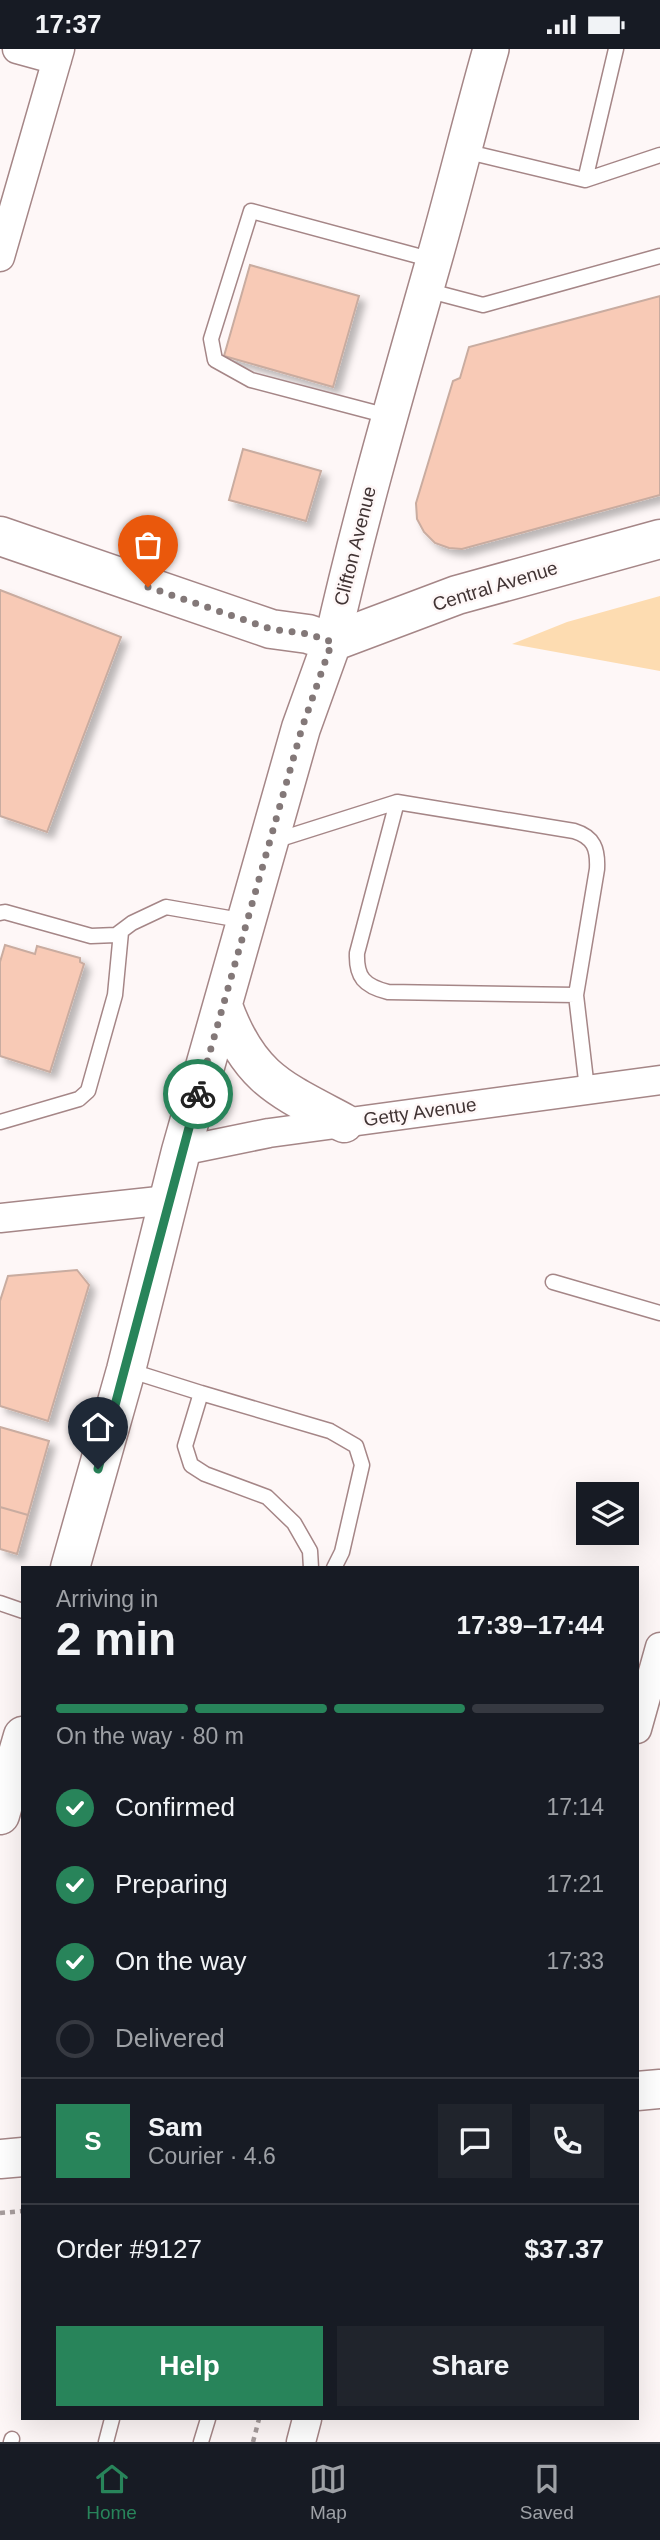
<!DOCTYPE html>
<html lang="en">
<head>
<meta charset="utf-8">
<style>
	body { margin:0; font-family:Arial,sans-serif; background:#20242c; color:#f1f3f6; height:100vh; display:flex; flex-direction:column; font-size:26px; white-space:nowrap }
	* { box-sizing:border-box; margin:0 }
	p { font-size:23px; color:#9ea1a6 }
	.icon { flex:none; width:38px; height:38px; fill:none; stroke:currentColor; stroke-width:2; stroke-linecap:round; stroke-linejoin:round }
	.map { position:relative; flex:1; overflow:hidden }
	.drawer { position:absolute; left:21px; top:1517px; width:618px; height:854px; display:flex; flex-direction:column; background:#171b24; border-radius:0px; box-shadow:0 7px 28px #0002 }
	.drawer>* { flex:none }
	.controls { position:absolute; left:576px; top:1433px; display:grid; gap:14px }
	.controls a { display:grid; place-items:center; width:63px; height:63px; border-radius:0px; background:#171b24; box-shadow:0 7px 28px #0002; font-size:35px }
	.pin { position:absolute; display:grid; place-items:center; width:60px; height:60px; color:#fff; margin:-72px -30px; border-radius:50% 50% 50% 0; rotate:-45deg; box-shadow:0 0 7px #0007 }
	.pin .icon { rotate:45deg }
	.courier { position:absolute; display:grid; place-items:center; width:70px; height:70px; margin:-35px; border:5px solid #28845a; border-radius:50%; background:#fff; color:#222; box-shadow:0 2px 9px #0007 }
	.headline em { font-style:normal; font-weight:800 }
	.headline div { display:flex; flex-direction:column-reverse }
	.headline { display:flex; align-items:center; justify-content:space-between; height:119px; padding:0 35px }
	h1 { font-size:46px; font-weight:800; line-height:52px }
	.bar { display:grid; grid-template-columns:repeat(4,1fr); gap:10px 7px; align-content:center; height:84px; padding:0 35px }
	.bar i { height:9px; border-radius:5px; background:#363941 }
	.bar .selected { background:#28845a }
	.bar p { grid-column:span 4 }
	.line { display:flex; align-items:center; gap:18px; padding:0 35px; border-top:2px solid #363941 }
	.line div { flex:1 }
	.round { display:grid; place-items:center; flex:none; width:74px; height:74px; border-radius:0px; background:#20242c }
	ol { padding:0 35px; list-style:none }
	li { display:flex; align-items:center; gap:21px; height:77px }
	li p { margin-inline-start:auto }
	li .icon { padding:7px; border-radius:50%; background:#28845a; color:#fff; stroke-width:4 }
	li:last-child { color:#9ea1a6 }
	li i { width:38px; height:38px; border:4px solid #363941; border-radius:50% }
	.cta { display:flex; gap:14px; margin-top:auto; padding:14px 35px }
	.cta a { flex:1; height:80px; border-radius:0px; background:#28845a; color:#fff; font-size:28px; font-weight:800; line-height:80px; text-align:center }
	.cta a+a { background:#20242c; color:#f1f3f6 }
	.status { display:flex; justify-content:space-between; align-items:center; height:49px; padding:0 35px; background:#171b24; direction:ltr }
	.status svg { height:19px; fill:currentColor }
	.dock { display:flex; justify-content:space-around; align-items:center; height:98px; border-top:2px solid #363941; background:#171b24; font-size:19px; color:#9ea1a6 }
	.dock a { display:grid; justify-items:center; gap:4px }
	.dock .selected { color:#28845a }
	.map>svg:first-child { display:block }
	.green { fill:#fddcb1 }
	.building { fill:#f8cab6; stroke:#c9aca0; stroke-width:2; filter:url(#shadow) }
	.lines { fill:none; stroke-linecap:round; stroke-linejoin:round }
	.service-casing { stroke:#a58687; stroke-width:17 }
	.minor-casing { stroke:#a58687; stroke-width:31 }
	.tertiary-casing { stroke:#a58687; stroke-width:38 }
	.secondary-casing { stroke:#a58687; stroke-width:41 }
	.primary-casing { stroke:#a58687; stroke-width:41 }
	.path { stroke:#a69c9c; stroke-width:4.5; stroke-dasharray:5 5; stroke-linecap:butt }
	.service { stroke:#fff; stroke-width:14 }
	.minor { stroke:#fff; stroke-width:28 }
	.tertiary { stroke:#fff; stroke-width:35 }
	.secondary { stroke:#fff; stroke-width:38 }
	.primary { stroke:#fff; stroke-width:38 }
	.done { stroke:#837878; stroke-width:7; stroke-dasharray:0 12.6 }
	.route { stroke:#28845a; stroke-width:9 }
	.labels { text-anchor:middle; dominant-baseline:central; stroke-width:5; stroke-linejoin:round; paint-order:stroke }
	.street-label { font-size:19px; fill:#413434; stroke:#fef7f7 }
</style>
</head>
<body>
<div class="status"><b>17:37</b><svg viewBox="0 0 49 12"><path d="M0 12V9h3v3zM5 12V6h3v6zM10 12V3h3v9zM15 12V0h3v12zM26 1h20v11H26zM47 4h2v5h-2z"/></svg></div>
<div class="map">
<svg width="660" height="2393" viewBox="0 0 660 2393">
	<defs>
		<filter id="shadow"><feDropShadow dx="6" dy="6" stdDeviation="3.5" flood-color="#0004"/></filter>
	</defs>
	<rect width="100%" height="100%" fill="#fef7f7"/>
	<path class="green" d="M660,547V622L512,595L567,573Z"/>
	<path class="building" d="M250,216L359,247L333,338L224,307Z
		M660,247V446L462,500L449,499L435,494L424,483L417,470L416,454L453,332L460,329L469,298Z
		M243,400L321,422L306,472L229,451Z
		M0,541L121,588L47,783L0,767Z
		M5,896L35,905L37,897L80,909V913L84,915L50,1023L0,1007V913Z
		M77,1221L89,1236L48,1372L0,1357V1252L8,1227Z
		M0,1378L49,1392L28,1466L0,1458Z
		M0,1458L28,1466L17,1505L0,1500Z"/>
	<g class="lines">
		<defs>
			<path id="service" d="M464,102L585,131L660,106
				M585,131L616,0
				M426,241L483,256L660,207
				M388,367L251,331L215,311L211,290L251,162L433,211
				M274,792L397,753
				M0,864L5,863L91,887L116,886L132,874L166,858L246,872
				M576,946L388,943C364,937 356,928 357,904L397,753L574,782C594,788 598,800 597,820L576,946L587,1040
				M0,1073L79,1050L88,1042L115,946L121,883
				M553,1233L660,1264
				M128,1321L201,1344L185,1397L191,1416L205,1425L267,1448L294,1474L310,1502L311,1519
				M201,1344L330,1382L356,1397L362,1416L342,1503L334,1519
				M0,1554L23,1562
				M11,2393L12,2390
				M106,2393L112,2370
				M201,2393L208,2370"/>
			<path id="minor" d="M17,0L57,11
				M0,208L60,0
				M181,1102L269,1084L660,1031
				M0,1169L168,1151
				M637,1680L660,1598
				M301,2393L307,2370"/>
			<path id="tertiary" d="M332,593C361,464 398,338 434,211C454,141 471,70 491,0"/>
			<path id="secondary" d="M0,487L271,580L308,585L332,593
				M332,593L457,546L660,490
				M223,957C249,1029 280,1040 344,1074
				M70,1519L126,1321L181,1102L301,679L332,593
				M0,1766L23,1687"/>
			<path id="primary" d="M637,2042L660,2040
				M0,2110L23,2108"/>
		</defs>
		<use href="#service" class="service-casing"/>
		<use href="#minor" class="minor-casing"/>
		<use href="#tertiary" class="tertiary-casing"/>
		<use href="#secondary" class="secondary-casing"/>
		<use href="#primary" class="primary-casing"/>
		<path class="path" d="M0,2164L23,2162
			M253,2393L259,2370"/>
		<use href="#service" class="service"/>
		<use href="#minor" class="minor"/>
		<use href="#tertiary" class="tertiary"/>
		<use href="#secondary" class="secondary"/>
		<use href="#primary" class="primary"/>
	</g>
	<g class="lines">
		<path class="done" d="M148,538L271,580L309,585L332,593L302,679L198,1045"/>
		<path class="route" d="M98,1420L198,1045"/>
	</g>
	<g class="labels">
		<g class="street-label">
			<text transform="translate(355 497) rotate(-76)">Clifton Avenue</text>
			<text transform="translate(495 537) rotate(-17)">Central Avenue</text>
			<text transform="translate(420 1063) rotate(-8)">Getty Avenue</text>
		</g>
	</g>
</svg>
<div class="controls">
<a><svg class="icon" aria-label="layers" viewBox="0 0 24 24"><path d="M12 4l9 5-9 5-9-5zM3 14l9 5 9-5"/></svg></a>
</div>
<div class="pin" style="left:148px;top:538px;background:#ea580c"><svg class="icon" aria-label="bag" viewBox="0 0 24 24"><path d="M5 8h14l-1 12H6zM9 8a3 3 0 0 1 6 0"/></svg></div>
<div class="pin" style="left:98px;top:1420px;background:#1f2937"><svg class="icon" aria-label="home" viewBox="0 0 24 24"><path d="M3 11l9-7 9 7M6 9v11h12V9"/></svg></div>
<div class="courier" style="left:198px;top:1045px"><svg class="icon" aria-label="bike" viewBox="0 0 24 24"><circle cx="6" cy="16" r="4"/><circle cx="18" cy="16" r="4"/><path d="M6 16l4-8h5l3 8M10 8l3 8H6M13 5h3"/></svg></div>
<section class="drawer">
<div class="headline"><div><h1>2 min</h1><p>Arriving in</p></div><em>17:39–17:44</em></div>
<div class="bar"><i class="selected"></i><i class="selected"></i><i class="selected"></i><i></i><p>On the way · 80 m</p></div>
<ol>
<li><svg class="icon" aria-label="check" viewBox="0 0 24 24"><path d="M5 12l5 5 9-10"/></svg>Confirmed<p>17:14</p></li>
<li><svg class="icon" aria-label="check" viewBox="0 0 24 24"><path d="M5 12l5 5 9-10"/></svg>Preparing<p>17:21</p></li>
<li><svg class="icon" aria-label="check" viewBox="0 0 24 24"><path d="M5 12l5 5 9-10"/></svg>On the way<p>17:33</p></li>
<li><i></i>Delivered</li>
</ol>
<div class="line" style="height:126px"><b class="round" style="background:#28845a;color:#fff">S</b><div><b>Sam</b><p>Courier · 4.6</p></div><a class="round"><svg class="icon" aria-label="chat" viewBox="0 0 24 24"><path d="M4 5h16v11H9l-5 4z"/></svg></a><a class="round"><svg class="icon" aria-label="phone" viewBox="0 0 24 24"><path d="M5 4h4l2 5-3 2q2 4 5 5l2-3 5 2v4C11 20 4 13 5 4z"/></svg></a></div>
<div class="line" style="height:91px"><div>Order #9127</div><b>$37.37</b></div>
<div class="cta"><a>Help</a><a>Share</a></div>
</section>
</div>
<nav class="dock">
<a class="selected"><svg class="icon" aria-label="home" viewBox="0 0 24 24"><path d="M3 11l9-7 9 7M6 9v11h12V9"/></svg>Home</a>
<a><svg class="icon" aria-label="map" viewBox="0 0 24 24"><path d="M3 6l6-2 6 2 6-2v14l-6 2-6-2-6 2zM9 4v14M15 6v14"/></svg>Map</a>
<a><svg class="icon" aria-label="saved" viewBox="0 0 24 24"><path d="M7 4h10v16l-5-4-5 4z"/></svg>Saved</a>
</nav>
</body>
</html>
